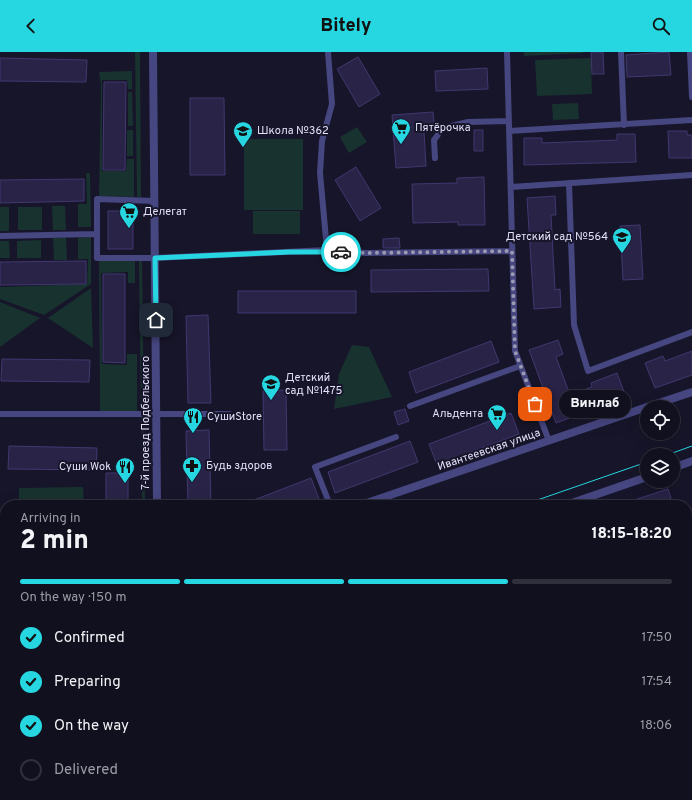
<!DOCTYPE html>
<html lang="en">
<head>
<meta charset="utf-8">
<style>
	body { margin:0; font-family:Overpass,sans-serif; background:#1e1e2c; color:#f1f3f6; height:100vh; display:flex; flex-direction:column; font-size:15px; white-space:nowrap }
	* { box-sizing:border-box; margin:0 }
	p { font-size:13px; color:#9c9da4 }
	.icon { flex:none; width:22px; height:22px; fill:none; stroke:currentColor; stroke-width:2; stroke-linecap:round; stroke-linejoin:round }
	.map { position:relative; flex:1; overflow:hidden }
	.details { position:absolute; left:0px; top:448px; width:692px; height:300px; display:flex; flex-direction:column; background:#11101f; border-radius:16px 16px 0 0; box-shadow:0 4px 16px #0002,0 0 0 1px #30303d }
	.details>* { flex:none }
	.controls { position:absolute; left:640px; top:348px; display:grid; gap:8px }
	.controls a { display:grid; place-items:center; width:40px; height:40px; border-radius:50%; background:#11101f; box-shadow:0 4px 16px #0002,0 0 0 1px #30303d; font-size:20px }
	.pin { position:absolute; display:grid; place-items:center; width:34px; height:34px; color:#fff; margin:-17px; border-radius:8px; box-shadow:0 2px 6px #0006 }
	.courier { position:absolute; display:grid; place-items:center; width:40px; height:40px; margin:-20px; border:3px solid #26d7e1; border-radius:50%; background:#fff; color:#222; box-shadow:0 1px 5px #0007 }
	.bubble { position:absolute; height:28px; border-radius:14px; background:#11101f; box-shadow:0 4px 16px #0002,0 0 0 1px #30303d; font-size:13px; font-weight:800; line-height:28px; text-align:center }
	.head em { font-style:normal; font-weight:800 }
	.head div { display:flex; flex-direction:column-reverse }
	.head { display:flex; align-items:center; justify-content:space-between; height:68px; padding:0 20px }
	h1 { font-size:26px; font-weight:800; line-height:30px }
	.bar { display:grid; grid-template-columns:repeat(4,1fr); gap:6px 4px; align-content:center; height:48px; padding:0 20px }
	.bar i { height:5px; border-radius:3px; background:#30303d }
	.bar .active { background:#26d7e1 }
	.bar p { grid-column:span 4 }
	ol { padding:0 20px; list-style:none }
	li { display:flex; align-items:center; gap:12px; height:44px }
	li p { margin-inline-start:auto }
	li .icon { padding:4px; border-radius:50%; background:#26d7e1; color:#111; stroke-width:4 }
	li:last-child { color:#9c9da4 }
	li i { width:22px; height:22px; border:2px solid #30303d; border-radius:50% }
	header { display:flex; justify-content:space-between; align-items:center; height:52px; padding:0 20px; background:#26d7e1; color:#111; font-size:18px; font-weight:800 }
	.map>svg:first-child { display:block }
	.green { fill:#183230 }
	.building { fill:#292347; stroke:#413870 }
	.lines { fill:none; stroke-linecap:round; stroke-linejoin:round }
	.service { stroke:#464681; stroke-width:6 }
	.minor { stroke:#464681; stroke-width:8 }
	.tertiary { stroke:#464681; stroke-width:8 }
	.tram { stroke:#26d7e1; stroke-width:1 }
	.done { stroke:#9b9ab2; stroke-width:4; stroke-dasharray:0 7.2 }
	.route { stroke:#26d7e1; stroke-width:5 }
	.labels { text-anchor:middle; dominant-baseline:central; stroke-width:4; stroke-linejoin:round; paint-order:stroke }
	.poi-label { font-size:11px; fill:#e2e1fb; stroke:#171529; text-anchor:start }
	.street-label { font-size:11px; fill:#e2e1fb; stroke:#171529 }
</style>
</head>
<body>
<header><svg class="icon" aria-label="back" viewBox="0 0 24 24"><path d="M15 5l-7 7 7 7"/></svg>Bitely<svg class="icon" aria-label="search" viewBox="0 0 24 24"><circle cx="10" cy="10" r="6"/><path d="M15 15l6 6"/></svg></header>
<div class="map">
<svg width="692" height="748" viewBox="0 0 692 748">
	<rect width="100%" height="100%" fill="#171529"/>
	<path class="green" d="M135,0H140L141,145H137Z
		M524,0H583V1L524,4Z
		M591,6L592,42L537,44L535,8Z
		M132,19V37H128L127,28H102V119H126L127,107H134V145L99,144L101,33L99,20Z
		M128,40H132L133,74H128Z
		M578,51L579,67L553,68L552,52Z
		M357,75L367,90L349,101L340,85Z
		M127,78H133V104H127Z
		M244,87H303V158H244Z
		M86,121H90L91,175H78V152H87Z
		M52,154H65L66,178H53Z
		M0,155H9V179H0Z
		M18,155H42V178H18Z
		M253,159H300V182H253Z
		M91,185V232L44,263L0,247V235L87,232L88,207H78V186Z
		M53,186H66L67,208H54Z
		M41,188V206H17V189Z
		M0,189H9L10,206H0Z
		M139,207H142L144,360H141Z
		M99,208H135V231H128V220L101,221L102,312L127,313V302H137V359H100Z
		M91,236L93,296L48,266Z
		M0,250L40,266L0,295Z
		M352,293L369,295L392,345L334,357L339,322Z
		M144,364L145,453H142L141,365Z
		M83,435L84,453H19V436Z
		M687,676H692V748H674V743H687Z
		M371,743H396V748H372Z
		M471,743H559L560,748H471Z"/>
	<path class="building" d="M591,0H603L604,22H592Z
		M669,0L671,23L627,25L626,3Z
		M358,5L380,42L359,55L337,17Z
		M0,6L87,8L86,30L0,29Z
		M487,16L488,37L436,39L435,19Z
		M104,30H126L125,118H103Z
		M190,46H224L225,123H190Z
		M433,60L435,79L424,80L426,114L396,116L392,63Z
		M474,78H483V99H474Z
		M668,79H687V83H692V106H669Z
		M617,82H635L636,110L524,113V86H542V91L617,88Z
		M356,115L381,156L360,169L335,128Z
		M484,125L485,173H458V170L413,171L412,132L457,131V126Z
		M84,127V149L0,151V128Z
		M555,144L556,163H551L555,238L560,237L561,255L534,257L527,146Z
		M108,159H133V197H108Z
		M640,173L643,227L623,228L620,174Z
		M399,186L400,196H383V187Z
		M86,209V232L0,233V210Z
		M488,217L489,239L371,240V218Z
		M103,222H125V311L103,310Z
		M238,239H356V261H238Z
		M208,263L211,351H188L186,264Z
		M558,288L563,302L556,305L570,343L592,335L591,331L617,321L626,345L556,371L529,298Z
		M491,289L499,310L416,341L409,320Z
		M692,299V323L655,336L645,311L663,304L665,309Z
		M2,307L90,308L89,330L1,329Z
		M286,338L287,398H264L263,339Z
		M405,357L409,369L398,373L394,360Z
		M511,361L519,382L437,413L429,392Z
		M209,378L211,453H188L186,379Z
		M410,389L418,410L335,441L328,420Z
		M9,394L97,396L96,418L8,417Z
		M106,421H128V453H106Z
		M311,426L319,447L303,453H241Z
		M668,437L673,453H625V451Z"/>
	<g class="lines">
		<path class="service" d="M507,0L515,299L549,389
			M621,0L624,73
			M690,0L692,45
			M509,79L692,68
			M435,106L434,88L443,76L468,70L509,69
			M569,131L574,273L588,319L692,280
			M511,135L692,123
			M155,149L97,147V206H155L327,198L320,121L322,89L332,52L328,0
			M0,184L96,182
			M327,198L366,201L512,199
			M410,354L520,314
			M0,362H229
			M330,453L315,415L396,385
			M687,465L692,464
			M687,668H692
			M237,743V748
			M307,743V748
			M413,743L414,748
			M605,748L606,743
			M653,748V743
			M668,748V743"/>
		<path class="minor" d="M153,0L157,453
			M0,647L5,645
			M171,743V748"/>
		<path class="tertiary" d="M647,355L692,340
			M673,416L692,409
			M361,453L647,355
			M566,453L647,425
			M0,550H5"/>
		<path class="tram" d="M667,403L692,394
			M523,453L647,410
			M0,570H5
			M0,630L5,628"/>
	</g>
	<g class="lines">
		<path class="done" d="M341,200L366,201L512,199L515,299L535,352"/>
		<path class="route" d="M156,268L155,206L289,200H341"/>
	</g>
	<defs>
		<symbol id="supermarket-pin" viewBox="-11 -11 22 30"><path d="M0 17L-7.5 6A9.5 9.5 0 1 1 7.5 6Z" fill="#26d7e1" stroke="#171529"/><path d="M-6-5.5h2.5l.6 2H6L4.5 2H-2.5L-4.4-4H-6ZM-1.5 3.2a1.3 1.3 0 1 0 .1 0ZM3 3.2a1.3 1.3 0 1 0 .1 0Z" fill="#111"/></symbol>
		<symbol id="school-pin" viewBox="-11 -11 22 30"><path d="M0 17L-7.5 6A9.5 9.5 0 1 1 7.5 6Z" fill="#26d7e1" stroke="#171529"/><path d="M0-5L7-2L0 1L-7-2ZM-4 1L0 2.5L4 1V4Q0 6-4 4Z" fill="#111"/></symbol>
		<symbol id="restaurant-pin" viewBox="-11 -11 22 30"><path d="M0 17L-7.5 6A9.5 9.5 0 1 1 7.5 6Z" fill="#26d7e1" stroke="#171529"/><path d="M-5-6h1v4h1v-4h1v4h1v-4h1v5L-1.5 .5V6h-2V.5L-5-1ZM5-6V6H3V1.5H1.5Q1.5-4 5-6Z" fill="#111"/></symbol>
		<symbol id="pharmacy-pin" viewBox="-11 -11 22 30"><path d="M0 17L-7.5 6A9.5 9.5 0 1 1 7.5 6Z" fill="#26d7e1" stroke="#171529"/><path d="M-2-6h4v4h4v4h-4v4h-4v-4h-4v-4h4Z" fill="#111"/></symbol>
	</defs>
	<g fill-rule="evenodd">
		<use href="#supermarket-pin" x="390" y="65" width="22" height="30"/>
		<use href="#school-pin" x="232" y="68" width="22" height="30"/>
		<use href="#supermarket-pin" x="118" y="149" width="22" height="30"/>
		<use href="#school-pin" x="611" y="174" width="22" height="30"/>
		<use href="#school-pin" x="260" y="321" width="22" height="30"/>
		<use href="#supermarket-pin" x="486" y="351" width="22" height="30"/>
		<use href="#restaurant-pin" x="182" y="354" width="22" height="30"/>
		<use href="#pharmacy-pin" x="181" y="403" width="22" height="30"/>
		<use href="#restaurant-pin" x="114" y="404" width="22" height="30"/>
	</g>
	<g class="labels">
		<g class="poi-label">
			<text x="415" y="76">Пятёрочка</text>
			<text x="257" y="79">Школа №362</text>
			<text x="143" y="160">Делегат</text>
			<text x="608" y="185" text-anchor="end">Детский сад №564</text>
			<text x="285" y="326">Детский<tspan x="285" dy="13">сад №1475</tspan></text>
			<text x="483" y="362" text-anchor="end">Альдента</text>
			<text x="207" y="365">СушиStore</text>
			<text x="206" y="414">Будь здоров</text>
			<text x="111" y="415" text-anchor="end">Суши Wok</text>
		</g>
		<g class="street-label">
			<text transform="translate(146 371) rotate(-90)">7-й проезд Подбельского</text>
			<text transform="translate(489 398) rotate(-19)">Ивантеевская улица</text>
		</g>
	</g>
</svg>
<div class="controls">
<a><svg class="icon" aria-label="locate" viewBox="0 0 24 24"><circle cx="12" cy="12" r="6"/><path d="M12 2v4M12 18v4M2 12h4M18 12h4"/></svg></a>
<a><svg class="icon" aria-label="layers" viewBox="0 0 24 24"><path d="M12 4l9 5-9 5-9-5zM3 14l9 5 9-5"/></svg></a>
</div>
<div class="pin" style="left:535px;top:352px;background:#ea580c"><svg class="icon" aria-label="bag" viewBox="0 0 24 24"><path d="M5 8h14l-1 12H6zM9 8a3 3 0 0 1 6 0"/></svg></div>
<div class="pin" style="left:156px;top:268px;background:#1f2937"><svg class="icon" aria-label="home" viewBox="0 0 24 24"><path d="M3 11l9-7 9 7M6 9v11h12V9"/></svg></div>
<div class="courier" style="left:341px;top:200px"><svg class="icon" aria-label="car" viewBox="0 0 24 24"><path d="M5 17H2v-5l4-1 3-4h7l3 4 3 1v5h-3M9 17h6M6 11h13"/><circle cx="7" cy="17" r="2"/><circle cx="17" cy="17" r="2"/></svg></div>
<div class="bubble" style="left:559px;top:338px;width:72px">Винлаб</div>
<section class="details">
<div class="head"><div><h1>2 min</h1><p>Arriving in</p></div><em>18:15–18:20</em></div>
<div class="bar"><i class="active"></i><i class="active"></i><i class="active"></i><i></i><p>On the way · 150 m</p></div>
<ol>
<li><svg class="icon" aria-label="check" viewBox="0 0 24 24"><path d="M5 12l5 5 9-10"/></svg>Confirmed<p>17:50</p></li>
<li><svg class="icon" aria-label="check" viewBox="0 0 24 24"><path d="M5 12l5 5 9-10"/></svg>Preparing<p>17:54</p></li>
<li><svg class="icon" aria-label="check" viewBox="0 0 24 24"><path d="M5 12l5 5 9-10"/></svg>On the way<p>18:06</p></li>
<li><i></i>Delivered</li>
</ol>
</section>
</div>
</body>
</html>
